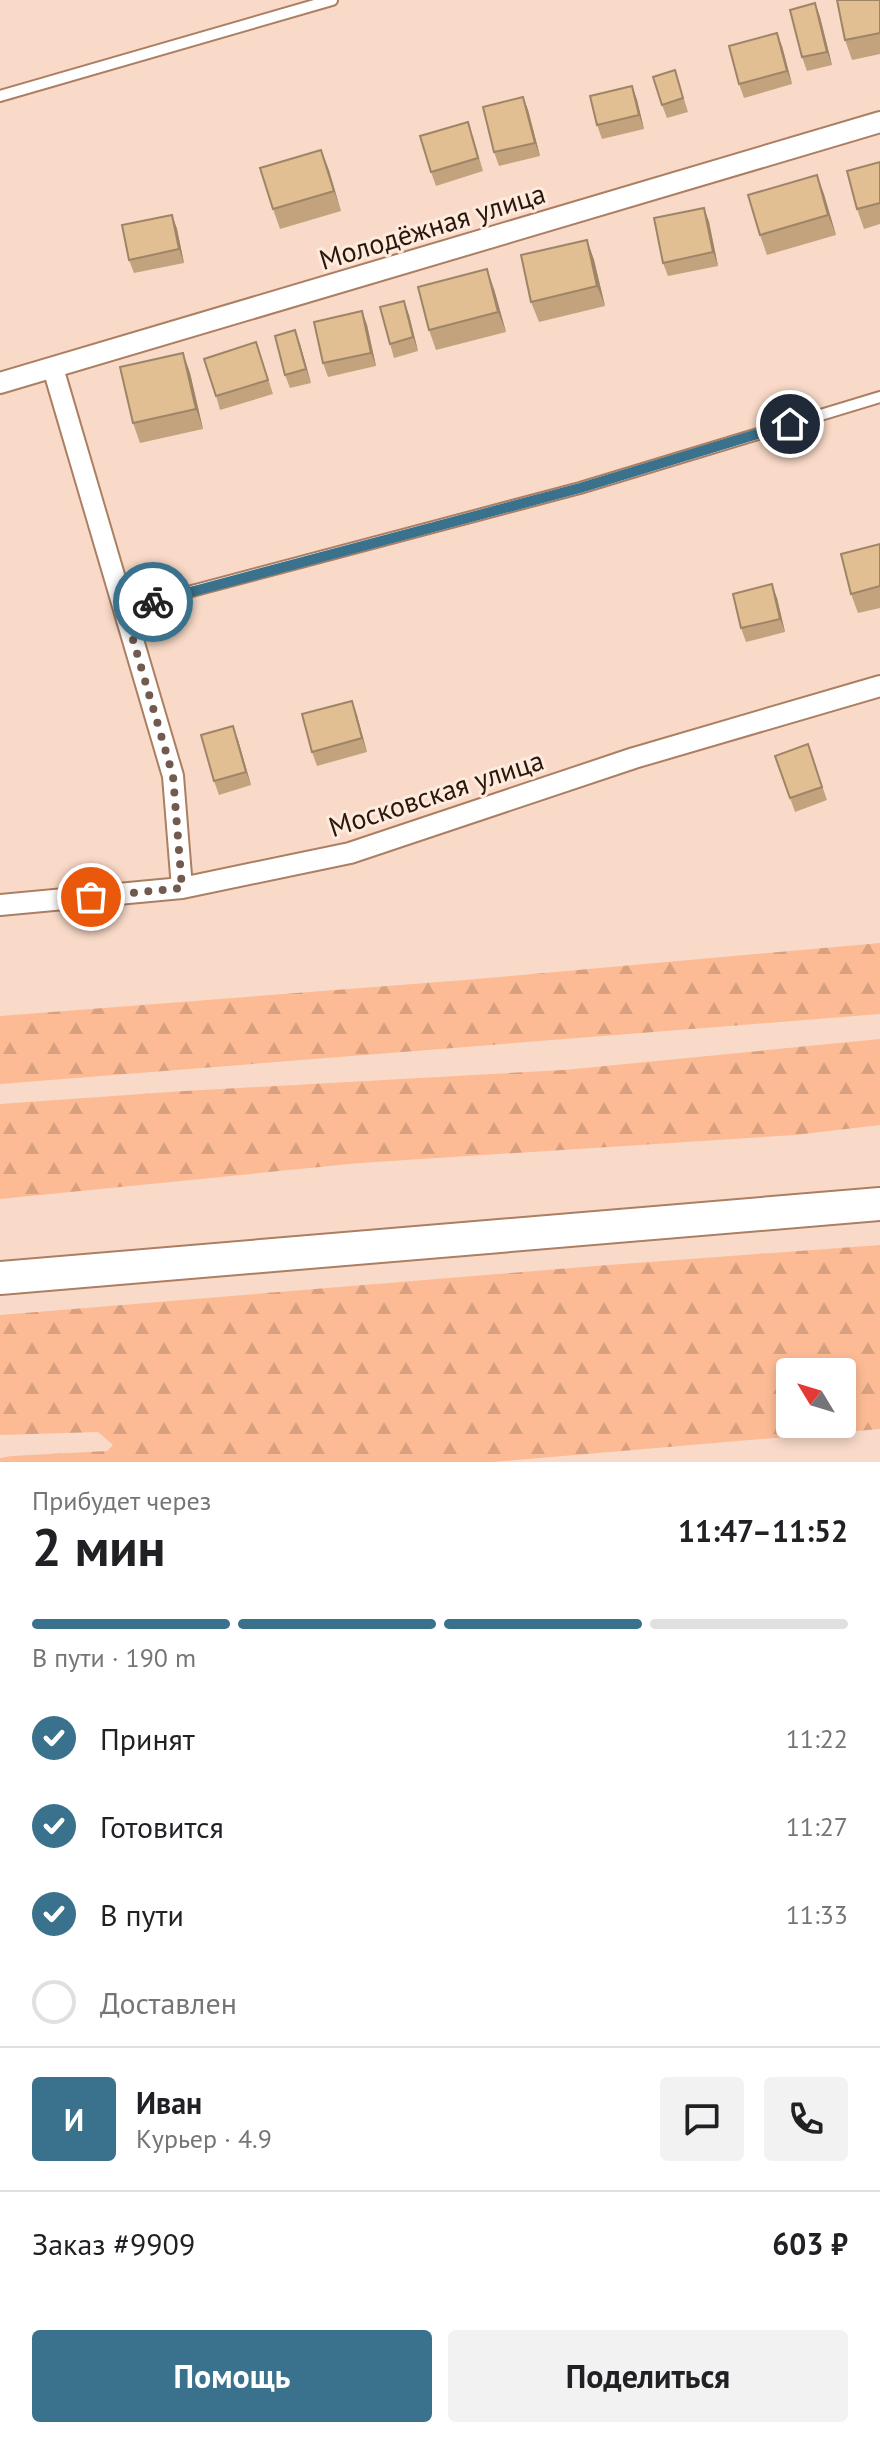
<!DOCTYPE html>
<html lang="ru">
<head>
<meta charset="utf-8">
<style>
	body { margin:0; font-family:"PT Sans",sans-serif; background:#f2f2f2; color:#202124; height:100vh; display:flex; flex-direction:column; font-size:30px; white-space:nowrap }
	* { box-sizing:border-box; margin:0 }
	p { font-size:26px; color:#757577 }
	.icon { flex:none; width:44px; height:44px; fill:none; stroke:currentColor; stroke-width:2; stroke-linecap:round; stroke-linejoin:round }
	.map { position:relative; height:1462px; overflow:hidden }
	.sheet { display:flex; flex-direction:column; background:#fff; flex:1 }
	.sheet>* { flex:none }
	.needle { width:52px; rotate:308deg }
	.fabs { position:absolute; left:776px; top:1358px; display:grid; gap:16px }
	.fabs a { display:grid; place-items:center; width:80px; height:80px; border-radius:8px; background:#fff; box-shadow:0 4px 12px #0003; font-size:40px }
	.pin { position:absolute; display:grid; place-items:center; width:68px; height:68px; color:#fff; margin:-34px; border:4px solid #fff; border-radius:50%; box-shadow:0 2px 8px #0007 }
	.courier { position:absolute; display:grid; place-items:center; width:80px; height:80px; margin:-40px; border:6px solid #3a718c; border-radius:50%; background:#fff; color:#222; box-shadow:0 2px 10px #0007 }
	.head em { font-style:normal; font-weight:800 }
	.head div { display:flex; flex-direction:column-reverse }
	.head { display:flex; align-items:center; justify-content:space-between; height:136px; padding:0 32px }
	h1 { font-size:52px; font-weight:800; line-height:60px }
	.bar { display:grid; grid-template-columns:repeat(4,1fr); gap:12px 8px; align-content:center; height:96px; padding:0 32px }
	.bar i { height:10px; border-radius:6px; background:#e0e0e0 }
	.bar .active { background:#3a718c }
	.bar p { grid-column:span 4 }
	.line { display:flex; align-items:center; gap:20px; padding:0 32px; border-top:2px solid #e0e0e0 }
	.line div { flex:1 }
	.round { display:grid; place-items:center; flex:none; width:84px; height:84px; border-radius:8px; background:#f2f2f2 }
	ol { padding:0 32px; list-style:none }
	li { display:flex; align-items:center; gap:24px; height:88px }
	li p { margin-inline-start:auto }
	li .icon { padding:8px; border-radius:50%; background:#3a718c; color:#fff; stroke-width:4 }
	li:last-child { color:#757577 }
	li i { width:44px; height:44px; border:4px solid #e0e0e0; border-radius:50% }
	.cta { display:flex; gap:16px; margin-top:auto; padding:16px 32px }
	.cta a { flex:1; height:92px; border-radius:8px; background:#3a718c; color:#fff; font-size:32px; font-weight:800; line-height:92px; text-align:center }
	.cta a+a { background:#f2f2f2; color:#202124 }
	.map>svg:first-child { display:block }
	.forest { fill:url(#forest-firs); fill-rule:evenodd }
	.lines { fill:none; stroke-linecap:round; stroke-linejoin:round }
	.service-casing { stroke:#ac7e62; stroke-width:14 }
	.minor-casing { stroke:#ac7e62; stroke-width:24 }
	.primary-casing { stroke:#ac7e62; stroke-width:36 }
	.service { stroke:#fff; stroke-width:10 }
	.minor { stroke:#fff; stroke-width:20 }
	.primary { stroke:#fff; stroke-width:32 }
	.wall { fill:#c2a37e }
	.shaded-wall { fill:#9e8567 }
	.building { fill:#e2be93; stroke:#9e8567; stroke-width:2 }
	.done { stroke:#725b4e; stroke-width:8; stroke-dasharray:0 14.4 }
	.route { stroke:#3a718c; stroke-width:10 }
	.labels { text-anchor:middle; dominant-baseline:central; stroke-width:6; stroke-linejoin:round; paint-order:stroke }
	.street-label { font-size:28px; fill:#29170c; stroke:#ffeade }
</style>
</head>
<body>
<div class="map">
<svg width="880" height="1462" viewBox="0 0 880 1462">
	<defs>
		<pattern id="forest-firs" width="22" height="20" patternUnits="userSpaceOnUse" patternTransform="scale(2)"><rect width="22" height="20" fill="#fcbb94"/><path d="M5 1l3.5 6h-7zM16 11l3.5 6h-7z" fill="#d8a07e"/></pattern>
	</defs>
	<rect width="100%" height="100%" fill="#f9dac8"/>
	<path class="forest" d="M880,943V1014L0,1084V1016L465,980Z
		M880,1039V1125L795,1135L360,1163L0,1199V1104L184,1091L564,1070Z
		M880,1245V1429L492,1462H0V1458L11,1456L107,1451L113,1445L98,1432L0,1435V1315L595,1266ZM790,1372H842V1424H790Z"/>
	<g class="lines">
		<defs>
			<path id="service" d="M0,96L332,0
				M124,609L580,488L880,397"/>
			<path id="minor" d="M53,368L173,776L182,888
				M0,383L880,122
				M0,905L182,888L350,853L634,758L880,686"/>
			<path id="primary" d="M0,1278L880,1204"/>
		</defs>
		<use href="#service" class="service-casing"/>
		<use href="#minor" class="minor-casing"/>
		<use href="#primary" class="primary-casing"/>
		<use href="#service" class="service"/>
		<use href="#minor" class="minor"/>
		<use href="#primary" class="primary"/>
	</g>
	<path class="wall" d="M880,0V54L852,60L845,40Z
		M815,3L820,17L832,65L807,71L802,57Z
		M782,46L792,84L744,98L739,84Z
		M675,70L688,112L667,118L662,105Z
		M632,86L637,100L644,129L602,139L597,125Z
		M523,97L528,110L540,156L499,166L494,152Z
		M473,136L483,171L436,186L431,172Z
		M321,150L341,211L280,229L273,209Z
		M880,162V224L864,229L857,209Z
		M817,175L836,235L767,255L760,235Z
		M704,208L709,222L718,266L668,276L663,263Z
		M172,215L177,229L184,263L134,273L129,260Z
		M587,240L594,260L605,306L539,322L531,302Z
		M494,289L506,332L436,350L429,330Z
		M362,311L367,325L376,366L328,377L323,363Z
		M409,315L418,351L394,358L390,344Z
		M300,344L311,383L290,388L285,375Z
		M183,353L190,373L203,429L140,443L133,423Z
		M261,356L273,394L220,410L216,396Z
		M880,544V608L858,613L851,594Z
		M777,598L785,632L746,642L741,628Z
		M352,701L367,752L317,766L312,752Z
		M238,740L251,785L219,795L214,781Z
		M808,744L827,800L795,812L775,756Z"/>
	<path class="shaded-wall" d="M815,3L820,17L832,65L827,52Z
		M777,33L782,46L792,84L787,71Z
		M632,86L637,100L644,129L639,115Z
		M523,97L528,110L540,156L535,143Z
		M321,150L329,170L341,211L334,191Z
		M817,175L824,194L836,235L828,215Z
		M704,208L709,222L718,266L713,252Z
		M172,215L177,229L184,263L179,249Z
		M587,240L594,260L605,306L597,286Z
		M487,269L494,289L506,332L498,312Z
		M404,301L409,315L418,351L413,337Z
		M362,311L367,325L376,366L371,353Z
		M295,330L300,344L311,383L306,369Z
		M183,353L190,373L203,429L196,409Z
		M772,584L777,598L785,632L780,619Z
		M352,701L357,715L367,752L362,738Z
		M233,726L238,740L251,785L246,772Z"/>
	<path class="building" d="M837,0H880V33L845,40Z
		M815,3L827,52L802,57L790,10Z
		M777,33L787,71L739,84L729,46Z
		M675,70L683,98L662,105L653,77Z
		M632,86L639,115L597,125L590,96Z
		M523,97L535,143L494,152L483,107Z
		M468,122L478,158L431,172L420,136Z
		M321,150L334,191L273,209L260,168Z
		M880,162V203L857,209L847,171Z
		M817,175L828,215L760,235L748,195Z
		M704,208L713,252L663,263L654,218Z
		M172,215L179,249L129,260L122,225Z
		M587,240L597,286L531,302L521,255Z
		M487,269L498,312L429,330L418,287Z
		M404,301L413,337L390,344L380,307Z
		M362,311L371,353L323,363L314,322Z
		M295,330L306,369L285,375L275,336Z
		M256,342L268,380L216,396L204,359Z
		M183,353L196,409L133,423L120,367Z
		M880,544V586L851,594L841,554Z
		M772,584L780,619L741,628L733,594Z
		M352,701L362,738L312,752L302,714Z
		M233,726L246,772L214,781L201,735Z
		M808,744L822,787L790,798L775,756Z"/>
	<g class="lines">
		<path class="done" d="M91,897L182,888L173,776L124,609L153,602"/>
		<path class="route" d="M153,602L580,488L790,424"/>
	</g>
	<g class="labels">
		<g class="street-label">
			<text transform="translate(432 226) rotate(-17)">Молодёжная улица</text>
			<text transform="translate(436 793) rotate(-18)">Московская улица</text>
		</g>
	</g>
</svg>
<div class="fabs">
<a><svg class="needle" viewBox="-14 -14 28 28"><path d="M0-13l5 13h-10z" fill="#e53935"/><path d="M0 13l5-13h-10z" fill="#757577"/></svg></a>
</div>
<div class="pin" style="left:91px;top:897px;background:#ea580c"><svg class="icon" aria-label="bag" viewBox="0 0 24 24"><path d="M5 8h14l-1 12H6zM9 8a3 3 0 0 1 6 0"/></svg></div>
<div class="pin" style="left:790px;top:424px;background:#1f2937"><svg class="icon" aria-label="home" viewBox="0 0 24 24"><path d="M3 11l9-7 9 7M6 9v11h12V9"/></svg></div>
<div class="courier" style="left:153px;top:602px"><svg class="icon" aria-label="bike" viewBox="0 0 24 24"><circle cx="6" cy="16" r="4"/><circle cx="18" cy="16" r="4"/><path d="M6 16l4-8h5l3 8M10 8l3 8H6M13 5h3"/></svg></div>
</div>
<section class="sheet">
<div class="head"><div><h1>2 мин</h1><p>Прибудет через</p></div><em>11:47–11:52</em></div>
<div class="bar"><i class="active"></i><i class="active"></i><i class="active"></i><i></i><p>В пути · 190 m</p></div>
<ol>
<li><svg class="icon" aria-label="check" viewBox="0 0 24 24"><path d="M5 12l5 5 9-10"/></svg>Принят<p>11:22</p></li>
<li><svg class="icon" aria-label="check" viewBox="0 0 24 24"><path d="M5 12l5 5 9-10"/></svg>Готовится<p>11:27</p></li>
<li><svg class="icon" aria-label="check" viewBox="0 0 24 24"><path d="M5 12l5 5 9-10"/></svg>В пути<p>11:33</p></li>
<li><i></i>Доставлен</li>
</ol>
<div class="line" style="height:144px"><b class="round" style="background:#3a718c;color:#fff">И</b><div><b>Иван</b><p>Курьер · 4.9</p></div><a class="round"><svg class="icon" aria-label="chat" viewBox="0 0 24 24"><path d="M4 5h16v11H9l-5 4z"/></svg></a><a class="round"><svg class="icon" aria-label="phone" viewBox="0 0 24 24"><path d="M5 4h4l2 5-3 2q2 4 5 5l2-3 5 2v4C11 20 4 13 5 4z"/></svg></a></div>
<div class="line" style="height:104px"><div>Заказ #9909</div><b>603 ₽</b></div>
<div class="cta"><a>Помощь</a><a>Поделиться</a></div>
</section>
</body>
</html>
